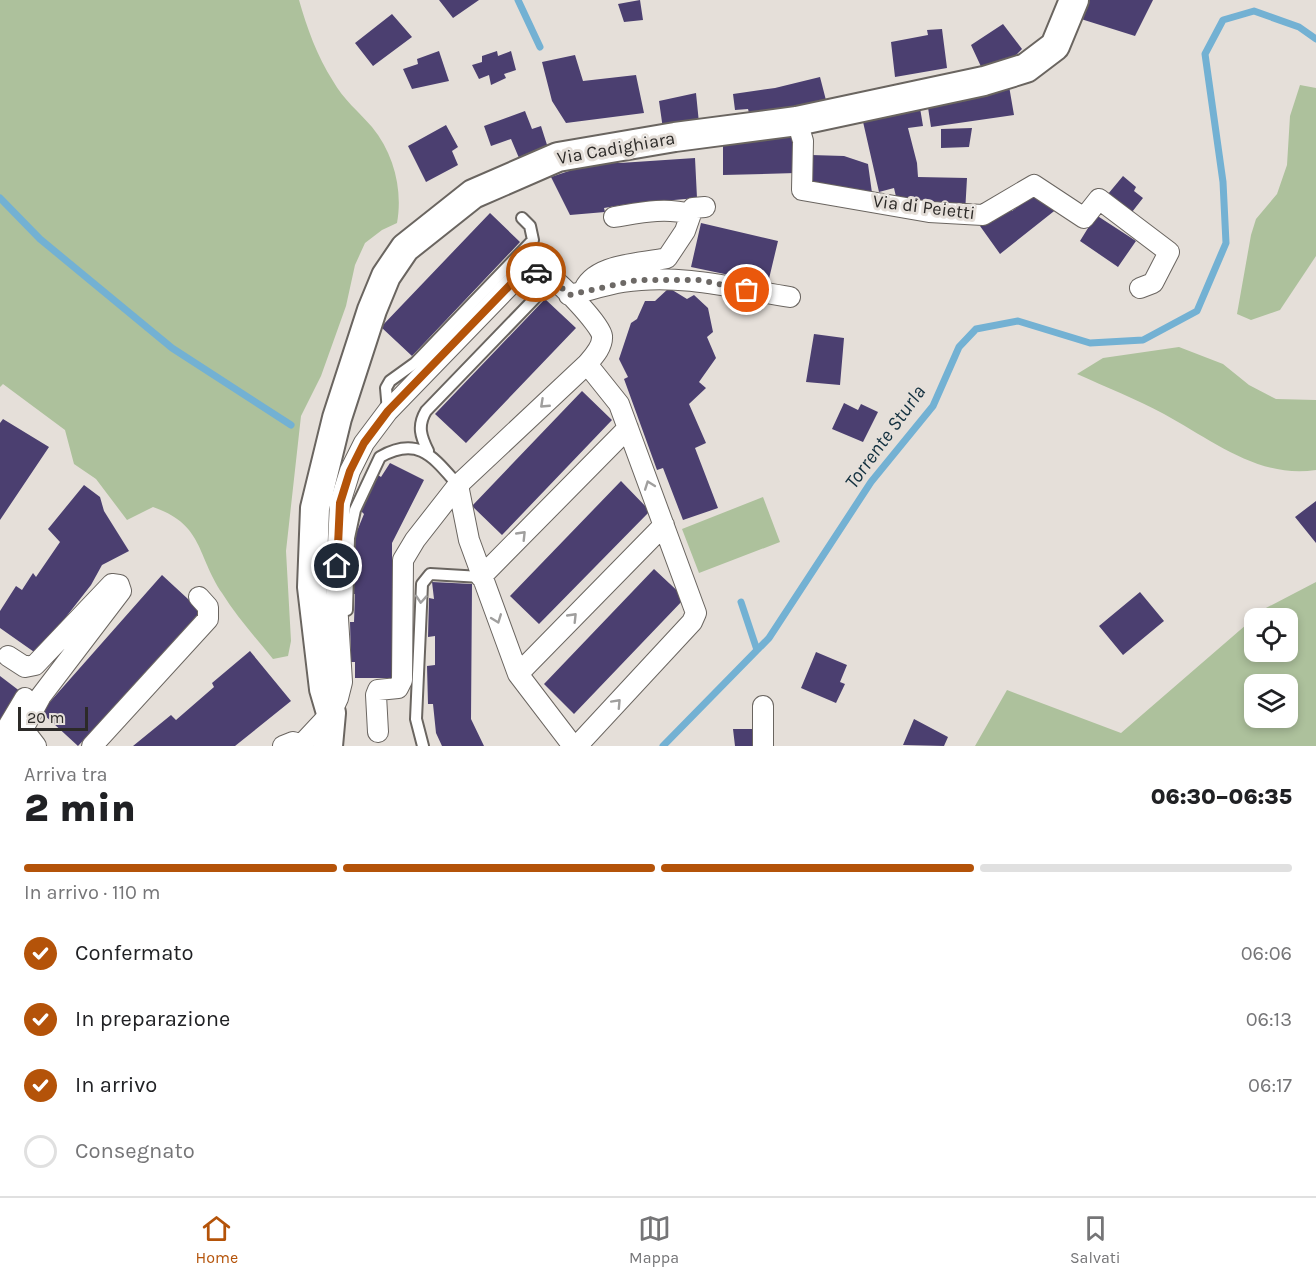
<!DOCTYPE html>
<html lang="it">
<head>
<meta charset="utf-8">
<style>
	body { margin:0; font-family:Karla,sans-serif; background:#f2f2f2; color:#202124; height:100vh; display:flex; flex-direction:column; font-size:22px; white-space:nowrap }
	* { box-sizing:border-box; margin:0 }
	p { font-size:20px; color:#757577 }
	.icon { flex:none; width:33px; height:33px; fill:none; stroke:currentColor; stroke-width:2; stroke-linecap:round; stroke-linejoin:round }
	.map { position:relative; height:746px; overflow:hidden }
	.panel { display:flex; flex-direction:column; background:#fff; flex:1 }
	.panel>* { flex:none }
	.fabs { position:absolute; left:1244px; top:608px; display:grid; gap:12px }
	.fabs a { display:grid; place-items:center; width:54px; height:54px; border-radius:12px; background:#fff; box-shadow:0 3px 9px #0003; font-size:30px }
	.scale { position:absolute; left:18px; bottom:15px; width:70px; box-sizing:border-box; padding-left:6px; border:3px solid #2c2a28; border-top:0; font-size:16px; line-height:21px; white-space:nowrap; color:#2c2a28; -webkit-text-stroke:4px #e5dfd9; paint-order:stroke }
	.pin { position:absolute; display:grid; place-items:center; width:51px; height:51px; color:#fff; margin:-26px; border:3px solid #fff; border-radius:50%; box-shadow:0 2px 6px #0007 }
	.courier { position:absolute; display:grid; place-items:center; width:60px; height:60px; margin:-30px; border:4px solid #b45309; border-radius:50%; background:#fff; color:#222; box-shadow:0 2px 8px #0007 }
	.head em { font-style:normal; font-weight:800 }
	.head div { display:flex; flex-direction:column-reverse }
	.head { display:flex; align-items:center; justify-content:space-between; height:102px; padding:0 24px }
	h1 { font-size:39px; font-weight:800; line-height:45px }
	.bar { display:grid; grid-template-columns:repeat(4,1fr); gap:9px 6px; align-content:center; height:72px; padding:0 24px }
	.bar i { height:8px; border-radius:4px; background:#e0e0e0 }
	.bar .selected { background:#b45309 }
	.bar p { grid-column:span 4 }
	ol { padding:0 24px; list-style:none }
	li { display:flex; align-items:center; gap:18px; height:66px }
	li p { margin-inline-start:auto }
	li .icon { padding:6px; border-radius:50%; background:#b45309; color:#fff; stroke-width:4 }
	li:last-child { color:#757577 }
	li i { width:33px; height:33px; border:3px solid #e0e0e0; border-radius:50% }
	.tab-bar { display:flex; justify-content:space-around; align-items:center; height:84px; border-top:2px solid #e0e0e0; background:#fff; font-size:16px; color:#757577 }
	.tab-bar a { display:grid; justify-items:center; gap:3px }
	.tab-bar .selected { color:#b45309 }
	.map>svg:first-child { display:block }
	.green { fill:#adc19c; fill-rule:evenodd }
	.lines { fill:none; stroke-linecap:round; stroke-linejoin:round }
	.stream { stroke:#73b1d3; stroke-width:7 }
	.building { fill:#4b3f70 }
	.lane-casing { stroke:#6a6560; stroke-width:14 }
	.street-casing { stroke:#6a6560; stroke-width:22 }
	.secondary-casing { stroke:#6a6560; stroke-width:32 }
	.lane { stroke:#fff; stroke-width:10 }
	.street { stroke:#fff; stroke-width:20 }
	.secondary { stroke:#fff; stroke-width:28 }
	.oneway { stroke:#a09f9e }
	.done { stroke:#6d6966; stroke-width:6; stroke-dasharray:0 10.8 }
	.route { stroke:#b45309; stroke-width:8 }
	.labels { text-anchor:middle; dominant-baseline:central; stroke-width:6; stroke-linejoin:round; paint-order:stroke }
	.street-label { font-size:18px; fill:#2c2a28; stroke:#e5dfd9 }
	.water-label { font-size:20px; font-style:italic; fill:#12303f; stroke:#e5dfd9 }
</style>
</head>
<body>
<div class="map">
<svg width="1316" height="746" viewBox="0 0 1316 746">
	<rect width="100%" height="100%" fill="#e5dfd9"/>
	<path class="green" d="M0,0H299C307,28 317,56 333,81C343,99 359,112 372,127C394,154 403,190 397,223L382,230L365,243L355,265L346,306L321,376L301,416L286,551L291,641L288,656L273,659C256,638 237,617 222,593C196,554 204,525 153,507L127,520L96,479L74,464L65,430L3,384L0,387Z
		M1300,85L1316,88V256L1280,310L1251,320L1237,314L1251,235L1256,219L1277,194L1287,165L1290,116Z
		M1179,347L1223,364L1249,385L1276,399L1316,400V470C1259,479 1212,440 1164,414C1136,399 1106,387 1077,374L1103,358Z
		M763,497L780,542L699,573L682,529Z
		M1316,582V746H975L1007,690L1121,733L1254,618V651H1287V618H1254L1264,609ZM1254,684H1287V717H1254Z"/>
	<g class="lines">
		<path class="stream" d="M518,0L540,47
			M0,198L40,239L172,348L291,425
			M741,602L757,650
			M663,746L769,638L871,482L933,406L959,347L976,329L1018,321L1090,343L1143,340L1197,311L1226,243L1223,182L1205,54L1223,20L1254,11L1299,27L1316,39"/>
	</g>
	<path class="building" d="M439,0H479L453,18Z
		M640,0L643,20L624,22L618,4Z
		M1087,0H1153L1135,36L1081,19Z
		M392,14L412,37L373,66L355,43Z
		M1003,24L1022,49L1008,63L984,73L971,45Z
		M942,29L947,68L895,77L891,42L928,35L927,30Z
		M439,51L449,81L412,89L403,69L418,64L417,59Z
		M497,51L498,56L511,51L516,70L504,74L506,78L491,85L489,75L479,79L472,65L482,62V56Z
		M575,55L583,81L636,75L644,113L566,123L552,101L542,62Z
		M820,77L828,108L752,124L748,109L735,110L733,94L775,88Z
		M1009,86L1014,115L931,127L927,101Z
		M696,93L699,123L663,129L659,101Z
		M919,102L923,126L908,128L917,163L918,177L967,178L965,213L924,208L921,200L897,201L894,188L879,192L861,113Z
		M525,111L532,129L541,126L548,148L519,158L511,139L491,146L484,126Z
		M446,125L458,147L452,151L458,165L426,182L408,146Z
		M972,128L969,147L941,148V129Z
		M796,135V173L723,175V138Z
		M811,155L844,156L868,164L872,193L808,186Z
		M695,158L697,198L628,204L604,208L605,212L570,215L551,177L599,161L620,163Z
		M1123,176L1136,187L1134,191L1143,198L1132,212L1108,194Z
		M1040,190L1058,208L1000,254L980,226L1009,206L1012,211Z
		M490,213L520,242L412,356L381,327Z
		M1096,215L1136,241L1118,267L1080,241Z
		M701,223L778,241L768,283L691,267Z
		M669,288L687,299L694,295L708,308L713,332L707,337L716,358L699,382L706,388L689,404L706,443L695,448L718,508L683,520L663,468L657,470L624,379L628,377L619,359L631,323L637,319L645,301H655Z
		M545,299L576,328L466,443L435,414Z
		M814,334L844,338L840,385L806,382Z
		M582,391L612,420L502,535L472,506Z
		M844,403L858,410L861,404L878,412L863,442L832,429Z
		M3,419L49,447L0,520V423Z
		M390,463L424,480L392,543V678H355V662H351L350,622H354L355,594H352L351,557H354L355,536L364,514L361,511L378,475L381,477Z
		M621,481L650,511L539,624L510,596Z
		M84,485L100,497L104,511L129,551L102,565L91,585L37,654L0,628V611L16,586L22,590L33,573L36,577L60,542L48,529Z
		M1316,501V543L1295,517Z
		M654,569L685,598L574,714L544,684Z
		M162,575L201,611L78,746L41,712Z
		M432,582L472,584L471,719L484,746H442L436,733L433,704H428L427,666L435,665V636L428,637L429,598L434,599Z
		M1140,592L1164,621L1123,655L1099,626Z
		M250,651L291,701L235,746H133L171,715L176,720L214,687L212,683Z
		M816,652L847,665L840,682L845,684L836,703L801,688Z
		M0,676L21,692L0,724Z
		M914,719L948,737L944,746L903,745Z
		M733,729H752L753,746H735Z"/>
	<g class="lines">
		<defs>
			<path id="lane" d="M388,411L386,388L390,381L415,363L533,240L530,226L522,218
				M428,451C421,437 417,426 426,411L539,294
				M347,610L349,538L355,510L380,457C419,435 434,458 458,485
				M423,746L416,719L422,584L430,574L481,577"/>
			<path id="street" d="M797,121L803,141L802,190L929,212L983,215L1034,185L1084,218L1099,199L1169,252L1153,283L1140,288
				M614,217C639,213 664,207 690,214
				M583,292C593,263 641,264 667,258L685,231L693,208L705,207
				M569,295C587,291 605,285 623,282C679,273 735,288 790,297
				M481,577L628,428
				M8,656L25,667L35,665L112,584L119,585L121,591L41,696L23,729
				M518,674L664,525
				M378,732L376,695L378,690L398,688L402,680L403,560L415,540L458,485
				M0,740L25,698
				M302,744L331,713L338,698L342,682L336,587L340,503L350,471L364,443L388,411L513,282C524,274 534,269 547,275C558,280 601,325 602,336C603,347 593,357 587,364L458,485L469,540L518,674L573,746
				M13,746L23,729L36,746
				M92,746L208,619V607L199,597
				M283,746L293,742L304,746
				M577,746L692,622L696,613L619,404L587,364
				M763,746V706"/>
			<path id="secondary" d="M328,746L331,713L324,689L312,587L315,508L337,418L372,310L386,276L405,248L473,194L558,157L675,137L797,121L984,81L1026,68L1055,46L1074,0"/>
		</defs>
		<use href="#lane" class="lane-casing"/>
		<use href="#street" class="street-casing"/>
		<use href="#secondary" class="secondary-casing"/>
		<use href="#lane" class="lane"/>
		<use href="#street" class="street"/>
		<use href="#secondary" class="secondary"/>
	</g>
	<defs><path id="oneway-chevron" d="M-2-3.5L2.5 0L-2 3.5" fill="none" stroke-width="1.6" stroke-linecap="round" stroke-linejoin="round" transform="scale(1.5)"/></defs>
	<g class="oneway">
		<use href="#oneway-chevron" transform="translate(544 404) rotate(137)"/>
		<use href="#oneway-chevron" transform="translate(649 485) rotate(-110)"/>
		<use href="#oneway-chevron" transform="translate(522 535) rotate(-46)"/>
		<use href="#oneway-chevron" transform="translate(421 599) rotate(94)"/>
		<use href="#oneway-chevron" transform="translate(573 617) rotate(-46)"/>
		<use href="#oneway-chevron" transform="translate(497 619) rotate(69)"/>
		<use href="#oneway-chevron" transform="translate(617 703) rotate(-47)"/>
	</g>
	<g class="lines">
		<path class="done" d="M536,272L549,275L569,295L637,280H700L747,290"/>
		<path class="route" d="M337,566L340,503L350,471L364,443L388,411L513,282L524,274L536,272"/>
	</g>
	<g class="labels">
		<g class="street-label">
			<text transform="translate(616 148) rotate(-10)">Via Cadighiara</text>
			<text transform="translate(924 207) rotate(7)">Via di Peietti</text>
		</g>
		<g class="water-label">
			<text transform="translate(885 437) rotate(-54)">Torrente Sturla</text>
		</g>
	</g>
</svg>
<div class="fabs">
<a><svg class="icon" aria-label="locate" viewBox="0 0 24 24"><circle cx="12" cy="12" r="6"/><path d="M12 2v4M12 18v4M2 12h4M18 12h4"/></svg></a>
<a><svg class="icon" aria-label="layers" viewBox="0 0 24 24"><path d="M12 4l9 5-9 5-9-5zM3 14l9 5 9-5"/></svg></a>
</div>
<div class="scale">20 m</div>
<div class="pin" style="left:747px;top:290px;background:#ea580c"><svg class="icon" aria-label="bag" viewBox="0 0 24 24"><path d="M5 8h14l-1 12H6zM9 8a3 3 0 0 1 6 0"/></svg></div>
<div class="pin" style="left:337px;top:566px;background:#1f2937"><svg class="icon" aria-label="home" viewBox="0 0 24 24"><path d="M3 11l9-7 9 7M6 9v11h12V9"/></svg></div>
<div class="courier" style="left:536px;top:272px"><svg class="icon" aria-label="car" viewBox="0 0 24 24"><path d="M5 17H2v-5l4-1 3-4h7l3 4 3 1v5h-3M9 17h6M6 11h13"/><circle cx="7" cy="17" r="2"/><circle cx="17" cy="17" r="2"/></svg></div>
</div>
<section class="panel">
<div class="head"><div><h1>2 min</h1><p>Arriva tra</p></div><em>06:30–06:35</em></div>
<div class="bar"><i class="selected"></i><i class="selected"></i><i class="selected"></i><i></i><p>In arrivo · 110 m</p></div>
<ol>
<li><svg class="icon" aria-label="check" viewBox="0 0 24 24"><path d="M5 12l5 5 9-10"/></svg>Confermato<p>06:06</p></li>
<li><svg class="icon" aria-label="check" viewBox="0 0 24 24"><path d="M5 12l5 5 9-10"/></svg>In preparazione<p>06:13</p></li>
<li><svg class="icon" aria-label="check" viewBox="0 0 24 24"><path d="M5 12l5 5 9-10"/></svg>In arrivo<p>06:17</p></li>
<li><i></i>Consegnato</li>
</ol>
</section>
<nav class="tab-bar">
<a class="selected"><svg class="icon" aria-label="home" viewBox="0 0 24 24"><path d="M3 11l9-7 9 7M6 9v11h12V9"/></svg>Home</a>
<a><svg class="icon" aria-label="map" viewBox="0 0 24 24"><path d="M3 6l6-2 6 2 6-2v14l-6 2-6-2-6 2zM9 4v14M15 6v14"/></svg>Mappa</a>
<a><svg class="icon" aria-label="saved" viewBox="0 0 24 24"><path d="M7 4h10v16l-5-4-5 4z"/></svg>Salvati</a>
</nav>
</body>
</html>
